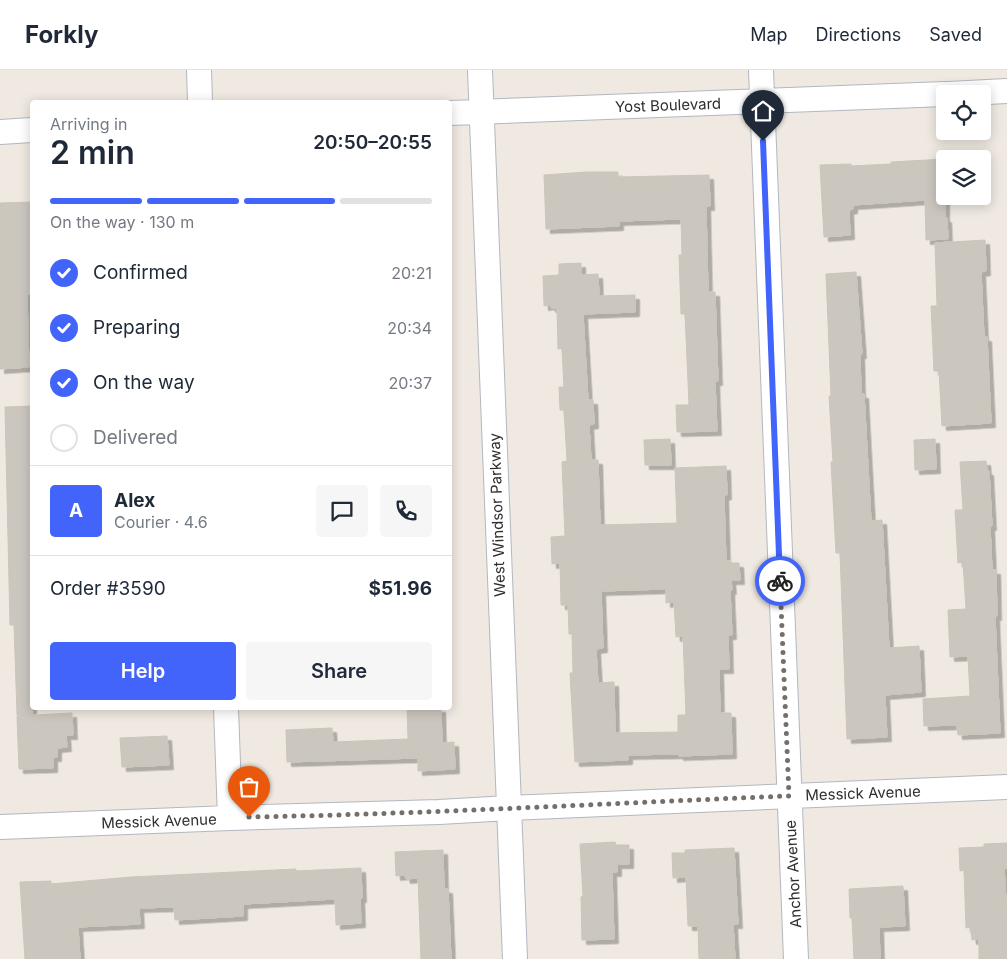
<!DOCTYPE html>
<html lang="en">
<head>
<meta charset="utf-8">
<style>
	body { margin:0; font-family:Inter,sans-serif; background:#f6f6f7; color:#1f2937; height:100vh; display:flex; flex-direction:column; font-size:19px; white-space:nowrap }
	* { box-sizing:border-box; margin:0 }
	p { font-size:16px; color:#747a83 }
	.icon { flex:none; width:28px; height:28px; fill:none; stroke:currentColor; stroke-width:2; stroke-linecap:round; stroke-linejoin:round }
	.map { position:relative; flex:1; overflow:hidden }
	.details { position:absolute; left:30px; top:30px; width:422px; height:610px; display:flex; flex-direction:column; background:#fff; border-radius:5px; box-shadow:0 2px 12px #0003 }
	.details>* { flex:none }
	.fabs { position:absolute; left:936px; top:15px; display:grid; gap:10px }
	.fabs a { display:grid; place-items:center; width:55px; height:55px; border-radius:5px; background:#fff; box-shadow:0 2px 12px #0003; font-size:25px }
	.pin { position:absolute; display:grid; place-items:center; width:42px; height:42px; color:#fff; margin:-51px -21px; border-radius:50% 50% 50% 0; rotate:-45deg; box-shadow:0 0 5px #0007 }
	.pin .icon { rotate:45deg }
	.courier { position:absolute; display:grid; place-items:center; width:50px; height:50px; margin:-25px; border:4px solid #4264fb; border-radius:50%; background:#fff; color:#222; box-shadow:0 1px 6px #0007 }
	.summary em { font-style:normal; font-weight:600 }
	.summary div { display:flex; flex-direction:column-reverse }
	.summary { display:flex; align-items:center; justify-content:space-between; height:85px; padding:0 20px }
	h1 { font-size:32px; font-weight:600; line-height:38px }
	.bar { display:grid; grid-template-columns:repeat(4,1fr); gap:8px 5px; align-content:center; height:60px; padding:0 20px }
	.bar i { height:6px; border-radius:4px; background:#e0e1e3 }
	.bar .current { background:#4264fb }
	.bar p { grid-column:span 4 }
	.line { display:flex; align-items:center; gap:12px; padding:0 20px; border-top:1px solid #e0e1e3 }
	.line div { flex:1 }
	.round { display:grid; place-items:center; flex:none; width:52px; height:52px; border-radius:5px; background:#f6f6f7 }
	ol { padding:0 20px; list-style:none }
	li { display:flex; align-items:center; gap:15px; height:55px }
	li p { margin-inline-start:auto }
	li .icon { padding:5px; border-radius:50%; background:#4264fb; color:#fff; stroke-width:4 }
	li:last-child { color:#747a83 }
	li i { width:28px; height:28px; border:2px solid #e0e1e3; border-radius:50% }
	.cta { display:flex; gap:10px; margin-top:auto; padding:10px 20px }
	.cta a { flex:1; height:58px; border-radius:5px; background:#4264fb; color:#fff; font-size:20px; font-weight:600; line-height:58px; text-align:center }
	.cta a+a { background:#f6f6f7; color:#1f2937 }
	header { display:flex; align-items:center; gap:30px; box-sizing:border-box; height:70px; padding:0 25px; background:#fff; border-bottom:1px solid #e0e1e3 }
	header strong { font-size:24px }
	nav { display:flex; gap:28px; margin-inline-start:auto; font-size:18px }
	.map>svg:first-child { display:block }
	.building { fill:#cbc7bf; stroke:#cbc5ba; fill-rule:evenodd; filter:url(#shadow) }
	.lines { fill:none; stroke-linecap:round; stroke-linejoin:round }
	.street-casing { stroke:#b4b7c1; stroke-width:26 }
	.street { stroke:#fff; stroke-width:24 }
	.done { stroke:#726f6d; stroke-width:5; stroke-dasharray:0 9 }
	.route { stroke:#4264fb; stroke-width:6 }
	.labels { text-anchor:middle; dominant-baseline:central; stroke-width:4.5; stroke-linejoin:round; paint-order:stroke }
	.street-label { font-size:15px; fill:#2e2e2e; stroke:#fff }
</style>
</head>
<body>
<header>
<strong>Forkly</strong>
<nav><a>Map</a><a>Directions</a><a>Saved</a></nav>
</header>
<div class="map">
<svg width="1007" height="889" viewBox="0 0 1007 889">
	<defs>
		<filter id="shadow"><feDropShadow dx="4.5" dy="4.5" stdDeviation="0" flood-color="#0004"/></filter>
	</defs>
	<rect width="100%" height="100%" fill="#efe9e1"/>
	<path class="building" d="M945,89V148H947L948,169L926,170L925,130L853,135V139L849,140L850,165L824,167L820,95L851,94V96L891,94V92Z
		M586,102H618V107L709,105L710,136H706L708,222H715L718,311H715L717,361L677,362L676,335H689L685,244H681L679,185H682L681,149L619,151V156L546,159L544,105Z
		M32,132V224H27L29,297L0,299V133Z
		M985,170L986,201L981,202L984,267H987L991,353L942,356L939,301H934L931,236H937L935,173Z
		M581,193V205L598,204L599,226L635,225V242L583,244L588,330H593L594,354L589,355L591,390H598L600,455L677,453L675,398L726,396L727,425L724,426L726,491H731V493H739L740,510H731L732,520H730L732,565H728L729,599H719L720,643H731L732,684L679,686V684L628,685V690L575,692L570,603H573L572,564H569L568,535H561L560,493L552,494L551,467L565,466L562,392L567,391L564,340H560L559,317H564L562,278L558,279L557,238H551V235L544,236L543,206L559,205V194ZM666,519V533L674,532L676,567L683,566L686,645H678V662L615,663L614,612L598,613L596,579L603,578L601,521Z
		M856,202L862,284H860L861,324H864L871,451L882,450L889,578L919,576L921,622L885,625L887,667L847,669L840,483H836L831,392H833L829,326H831L826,204Z
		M32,336V645H17L14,555H10L5,337Z
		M670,369L671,395H645L644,370Z
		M935,369L936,399L915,400L914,370Z
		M986,391L987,401H989L992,456H990L992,500H996L997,546H995L1000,663L958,665L957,655L924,656L923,629L970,626L968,586L950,587L948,540L966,539L963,492L958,493L955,440H963L960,392Z
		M407,638H441L442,673L454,672L455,699L418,701V688L287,692L286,660L332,658L333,672L408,669Z
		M72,643L73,665H66L67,677L57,678V687H53V698L19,699L17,646Z
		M167,666L169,695L122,697L120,668Z
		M615,772L616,775H629V794H617V802H612L614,869L582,870L581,827L583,826L580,774Z
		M1007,773V798H1004L1007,847V889H979V869L972,870L971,857L966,858L964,800L960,801L959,778L984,777V774Z
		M734,778L738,854H733L735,889H699L698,856H688L686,807L673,808L672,783H685V780Z
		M443,780L444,819H448L451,889H421L418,808L406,809L405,805L396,806L395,782Z
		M361,798L362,828H360L361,853L336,855L335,829L243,834V846L175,850L174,837L139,838L140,854L78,857L80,889H25L20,812L51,811V814L131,807L296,799V801Z
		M903,816L905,856L879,857L880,889H854L852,848H850L849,819Z"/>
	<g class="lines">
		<defs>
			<path id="street" d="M199,0L200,32
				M480,0L515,889
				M761,0L796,889
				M949,24L1007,21
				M450,43L945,24
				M0,62L32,60
				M226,638L230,748
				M0,757L230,748L439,742L509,738L1007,717"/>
		</defs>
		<use href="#street" class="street-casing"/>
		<use href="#street" class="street"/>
	</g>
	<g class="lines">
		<path class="done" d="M249,747C429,744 609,733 789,726L780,511"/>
		<path class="route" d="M763,71L780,511"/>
	</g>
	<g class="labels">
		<g class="street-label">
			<text transform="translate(668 35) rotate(-2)">Yost Boulevard</text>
			<text transform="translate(497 445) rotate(-92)">West Windsor Parkway</text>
			<text transform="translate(863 723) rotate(-2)">Messick Avenue</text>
			<text transform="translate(159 751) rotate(-2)">Messick Avenue</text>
			<text transform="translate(793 804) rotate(-93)">Anchor Avenue</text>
		</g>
	</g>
</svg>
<div class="fabs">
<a><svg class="icon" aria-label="locate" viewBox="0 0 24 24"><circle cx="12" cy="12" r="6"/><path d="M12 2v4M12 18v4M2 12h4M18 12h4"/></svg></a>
<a><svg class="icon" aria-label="layers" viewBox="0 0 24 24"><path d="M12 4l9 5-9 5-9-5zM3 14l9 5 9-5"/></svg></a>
</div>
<div class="pin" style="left:249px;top:747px;background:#ea580c"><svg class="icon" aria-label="bag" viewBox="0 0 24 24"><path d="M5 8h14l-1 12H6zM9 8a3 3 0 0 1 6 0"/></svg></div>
<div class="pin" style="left:763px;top:71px;background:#1f2937"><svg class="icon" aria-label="home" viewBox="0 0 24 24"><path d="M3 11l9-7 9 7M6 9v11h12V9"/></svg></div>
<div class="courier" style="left:780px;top:511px"><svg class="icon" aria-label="bike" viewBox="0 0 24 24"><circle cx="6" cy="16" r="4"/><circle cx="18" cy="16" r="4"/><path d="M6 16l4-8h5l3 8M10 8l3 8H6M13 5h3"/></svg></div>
<section class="details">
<div class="summary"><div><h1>2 min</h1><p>Arriving in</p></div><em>20:50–20:55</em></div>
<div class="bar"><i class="current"></i><i class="current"></i><i class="current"></i><i></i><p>On the way · 130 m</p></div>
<ol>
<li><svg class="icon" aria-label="check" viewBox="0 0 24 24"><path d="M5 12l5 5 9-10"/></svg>Confirmed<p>20:21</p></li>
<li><svg class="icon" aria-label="check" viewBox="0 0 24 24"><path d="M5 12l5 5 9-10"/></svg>Preparing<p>20:34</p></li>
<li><svg class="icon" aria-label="check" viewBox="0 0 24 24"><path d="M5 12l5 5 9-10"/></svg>On the way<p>20:37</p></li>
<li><i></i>Delivered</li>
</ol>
<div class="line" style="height:90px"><b class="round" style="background:#4264fb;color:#fff">A</b><div><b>Alex</b><p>Courier · 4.6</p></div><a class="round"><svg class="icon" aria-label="chat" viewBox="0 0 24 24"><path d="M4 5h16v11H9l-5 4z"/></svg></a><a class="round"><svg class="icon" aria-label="phone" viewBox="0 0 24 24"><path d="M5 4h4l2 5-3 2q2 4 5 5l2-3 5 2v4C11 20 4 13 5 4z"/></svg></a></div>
<div class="line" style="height:65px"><div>Order #3590</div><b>$51.96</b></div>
<div class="cta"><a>Help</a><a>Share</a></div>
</section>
</div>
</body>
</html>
